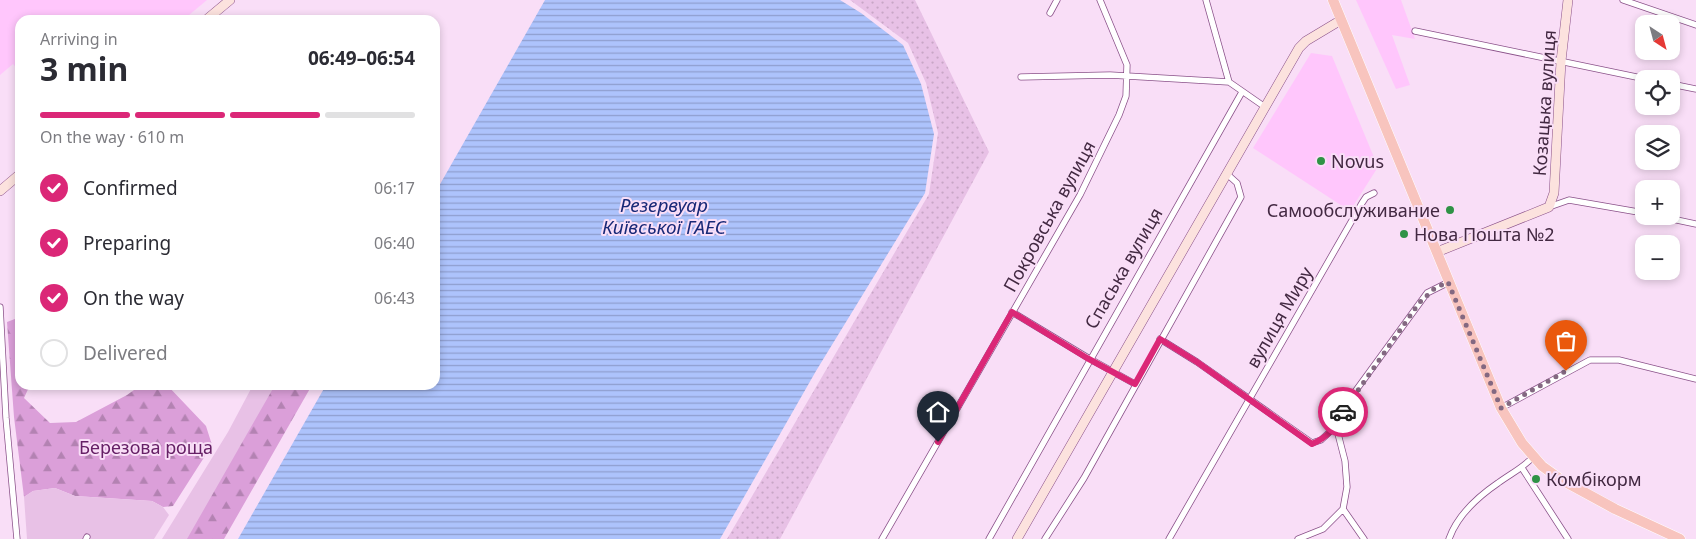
<!DOCTYPE html>
<html lang="en">
<head>
<meta charset="utf-8">
<style>
	body { margin:0; font-family:"Noto Sans",sans-serif; background:#f2f2f3; color:#2b2b33; height:100vh; display:flex; flex-direction:column; font-size:19px; white-space:nowrap }
	* { box-sizing:border-box; margin:0 }
	p { font-size:16px; color:#7c7c81 }
	.icon { flex:none; width:28px; height:28px; fill:none; stroke:currentColor; stroke-width:2; stroke-linecap:round; stroke-linejoin:round }
	.map { position:relative; flex:1; overflow:hidden }
	.panel { position:absolute; left:15px; top:15px; width:425px; height:375px; display:flex; flex-direction:column; background:#fff; border-radius:15px; box-shadow:0 2px 8px #0003 }
	.panel>* { flex:none }
	.needle { width:32px; rotate:144deg }
	.controls { position:absolute; left:1635px; top:15px; display:grid; gap:10px }
	.controls a { display:grid; place-items:center; width:45px; height:45px; border-radius:10px; background:#fff; box-shadow:0 2px 8px #0003; font-size:25px }
	.pin { position:absolute; display:grid; place-items:center; width:42px; height:42px; color:#fff; margin:-51px -21px; border-radius:50% 50% 50% 0; rotate:-45deg; box-shadow:0 0 5px #0007 }
	.pin .icon { rotate:45deg }
	.courier { position:absolute; display:grid; place-items:center; width:50px; height:50px; margin:-25px; border:4px solid #db2777; border-radius:50%; background:#fff; color:#222; box-shadow:0 1px 6px #0007 }
	.summary em { font-style:normal; font-weight:700 }
	.summary div { display:flex; flex-direction:column-reverse }
	.summary { display:flex; align-items:center; justify-content:space-between; height:85px; padding:0 25px }
	h1 { font-size:32px; font-weight:700; line-height:38px }
	.bar { display:grid; grid-template-columns:repeat(4,1fr); gap:8px 5px; align-content:center; height:60px; padding:0 25px }
	.bar i { height:6px; border-radius:4px; background:#e1e1e2 }
	.bar .active { background:#db2777 }
	.bar p { grid-column:span 4 }
	ol { padding:0 25px; list-style:none }
	li { display:flex; align-items:center; gap:15px; height:55px }
	li p { margin-inline-start:auto }
	li .icon { padding:5px; border-radius:50%; background:#db2777; color:#fff; stroke-width:4 }
	li:last-child { color:#7c7c81 }
	li i { width:28px; height:28px; border:2px solid #e1e1e2; border-radius:50% }
	.map>svg:first-child { display:block }
	.built { fill:#ffc6fc }
	.grass { fill:url(#grass-dots) }
	.forest { fill:url(#forest-firs) }
	.garden { fill:#e8c1e6 }
	.water { fill:url(#water-rules) }
	.lines { fill:none; stroke-linecap:round; stroke-linejoin:round }
	.street-casing { stroke:#8a5189; stroke-width:7 }
	.secondary-casing { stroke:#8a5189; stroke-width:10 }
	.primary-casing { stroke:#fff; stroke-width:11 }
	.street { stroke:#fff; stroke-width:5.5 }
	.secondary { stroke:#fce2de; stroke-width:9 }
	.primary { stroke:#f8c4be; stroke-width:10 }
	.done { stroke:#836881; stroke-width:5; stroke-dasharray:0 9 }
	.route { stroke:#db2777; stroke-width:6 }
	.poi-dot { fill:#2f9246; stroke:#f9def7; stroke-width:2 }
	.labels { text-anchor:middle; dominant-baseline:central; stroke-width:4; stroke-linejoin:round; paint-order:stroke }
	.street-label { font-size:18px; fill:#432942; stroke:#f9def7 }
	.poi-label { font-size:18px; fill:#432942; stroke:#f9def7; text-anchor:start }
	.park-label { font-size:18px; fill:#662066; stroke:#f9def7 }
	.water-label { font-size:19px; font-style:italic; fill:#182977; stroke:#f9def7 }
</style>
</head>
<body>
<div class="map">
<svg width="1696" height="539" viewBox="0 0 1696 539">
	<defs>
		<pattern id="grass-dots" width="8" height="8" patternUnits="userSpaceOnUse" patternTransform="scale(1.25)"><rect width="8" height="8" fill="#e8c1e6"/><path d="M2 2h.1M6 6h.1" fill="none" stroke="#c8a6c6" stroke-width="1.8" stroke-linecap="round"/></pattern>
		<pattern id="forest-firs" width="22" height="20" patternUnits="userSpaceOnUse" patternTransform="scale(1.25)"><rect width="22" height="20" fill="#db9fd9"/><path d="M5 1l3.5 6h-7zM16 11l3.5 6h-7z" fill="#b382b2"/></pattern>
		<pattern id="water-rules" width="6" height="5" patternUnits="userSpaceOnUse" patternTransform="scale(1.25)"><rect width="6" height="5" fill="#adc3fc"/><path d="M0 2.5h6" fill="none" stroke="#8e9ece"/></pattern>
	</defs>
	<rect width="100%" height="100%" fill="#f9def7"/>
	<path class="built" d="M0,0H207L183,20H20V72L13,64L0,75Z
		M1356,0H1401L1415,39L1392,35L1410,85L1396,89Z
		M1311,53L1332,56L1378,167L1350,211L1253,148Z"/>
	<path class="grass" d="M850,0H915L989,152L780,539H727L929,194L938,133L926,83L908,43Z"/>
	<path class="forest" d="M20,317V385H30L24,398L50,423L76,422L127,395L141,385H167L206,426L212,445L173,506L163,507L152,501L75,496L55,488L33,491L24,497L14,417L7,322Z
		M258,385H312L224,539H169Z"/>
	<path class="garden" d="M253,385H275L187,539H162L228,432Z
		M55,488L75,496L152,501L163,507L169,515L154,539H27L24,497L33,491Z"/>
	<path class="water" d="M545,0H840L861,13L903,45L921,84L934,134L925,193L816,371L720,539H238L326,385H435V193Z"/>
	<g class="lines">
		<defs>
			<path id="street" d="M1206,0L1229,82
				M1623,0L1696,25
				M1050,13L1057,0
				M1415,31L1646,79
				M1021,77L1110,75L1229,82L1265,107
				M1671,84L1696,89
				M1549,207L1569,200L1644,213
				M1658,216L1696,224
				M0,307L6,418L17,539
				M1012,312L1090,359L1135,384
				M1160,339L1197,362L1312,443L1321,440L1336,426
				M1501,408L1590,360H1619L1696,379
				M1522,468L1568,539
				M1343,509L1364,539
				M86,539L87,537
				M882,539L1080,195L1119,115L1126,96L1127,65L1100,0
				M989,539L1242,92
				M1045,539L1084,478L1241,197L1237,183L1227,174
				M1169,539L1362,203L1366,197L1374,193
				M1298,539L1323,529L1343,509L1347,487L1345,461L1336,426L1346,404L1427,293L1449,282
				M1449,539C1457,516 1479,496 1498,483C1510,474 1523,468 1533,457"/>
			<path id="secondary" d="M206,20L230,0
				M0,191L20,174
				M1437,252L1549,207L1554,193L1561,61L1568,0
				M1017,539L1299,48L1306,41L1341,20"/>
			<path id="primary" d="M1333,0L1501,408L1522,443L1542,466L1560,479L1615,509L1680,539"/>
		</defs>
		<use href="#street" class="street-casing"/>
		<use href="#secondary" class="secondary-casing"/>
		<use href="#primary" class="primary-casing"/>
		<use href="#street" class="street"/>
		<use href="#secondary" class="secondary"/>
		<use href="#primary" class="primary"/>
	</g>
	<g class="lines">
		<path class="done" d="M1343,412L1419,303L1435,288L1448,282L1501,408L1566,371"/>
		<path class="route" d="M938,442L1012,312L1087,358L1135,384L1160,339L1197,362L1312,444C1328,437 1336,427 1343,412"/>
	</g>
	<g class="poi-dot">
		<circle cx="1321" cy="161" r="5"/>
		<circle cx="1450" cy="210" r="5"/>
		<circle cx="1404" cy="234" r="5"/>
		<circle cx="1536" cy="479" r="5"/>
	</g>
	<g class="labels">
		<g class="street-label">
			<text transform="translate(1544 103) rotate(-86)">Козацька вулиця</text>
			<text transform="translate(1049 216) rotate(-61)">Покровська вулиця</text>
			<text transform="translate(1123 268) rotate(-60)">Спаська вулиця</text>
			<text transform="translate(1279 317) rotate(-60)">вулиця Миру</text>
		</g>
		<g class="poi-label">
			<text x="1331" y="161">Novus</text>
			<text x="1440" y="210" text-anchor="end">Самообслуживание</text>
			<text x="1414" y="234">Нова Пошта №2</text>
			<text x="1546" y="479">Комбікорм</text>
		</g>
		<g class="park-label">
			<text x="146" y="447">Березова роща</text>
		</g>
		<g class="water-label">
			<text x="664" y="205">Резервуар<tspan x="664" dy="22">Київської ГАЕС</tspan></text>
		</g>
	</g>
</svg>
<div class="controls">
<a><svg class="needle" viewBox="-14 -14 28 28"><path d="M0-13l5 13h-10z" fill="#e53935"/><path d="M0 13l5-13h-10z" fill="#7c7c81"/></svg></a>
<a><svg class="icon" aria-label="locate" viewBox="0 0 24 24"><circle cx="12" cy="12" r="6"/><path d="M12 2v4M12 18v4M2 12h4M18 12h4"/></svg></a>
<a><svg class="icon" aria-label="layers" viewBox="0 0 24 24"><path d="M12 4l9 5-9 5-9-5zM3 14l9 5 9-5"/></svg></a>
<a>+</a>
<a>−</a>
</div>
<div class="pin" style="left:1566px;top:371px;background:#ea580c"><svg class="icon" aria-label="bag" viewBox="0 0 24 24"><path d="M5 8h14l-1 12H6zM9 8a3 3 0 0 1 6 0"/></svg></div>
<div class="pin" style="left:938px;top:442px;background:#1f2937"><svg class="icon" aria-label="home" viewBox="0 0 24 24"><path d="M3 11l9-7 9 7M6 9v11h12V9"/></svg></div>
<div class="courier" style="left:1343px;top:412px"><svg class="icon" aria-label="car" viewBox="0 0 24 24"><path d="M5 17H2v-5l4-1 3-4h7l3 4 3 1v5h-3M9 17h6M6 11h13"/><circle cx="7" cy="17" r="2"/><circle cx="17" cy="17" r="2"/></svg></div>
<section class="panel">
<div class="summary"><div><h1>3 min</h1><p>Arriving in</p></div><em>06:49–06:54</em></div>
<div class="bar"><i class="active"></i><i class="active"></i><i class="active"></i><i></i><p>On the way · 610 m</p></div>
<ol>
<li><svg class="icon" aria-label="check" viewBox="0 0 24 24"><path d="M5 12l5 5 9-10"/></svg>Confirmed<p>06:17</p></li>
<li><svg class="icon" aria-label="check" viewBox="0 0 24 24"><path d="M5 12l5 5 9-10"/></svg>Preparing<p>06:40</p></li>
<li><svg class="icon" aria-label="check" viewBox="0 0 24 24"><path d="M5 12l5 5 9-10"/></svg>On the way<p>06:43</p></li>
<li><i></i>Delivered</li>
</ol>
</section>
</div>
</body>
</html>
